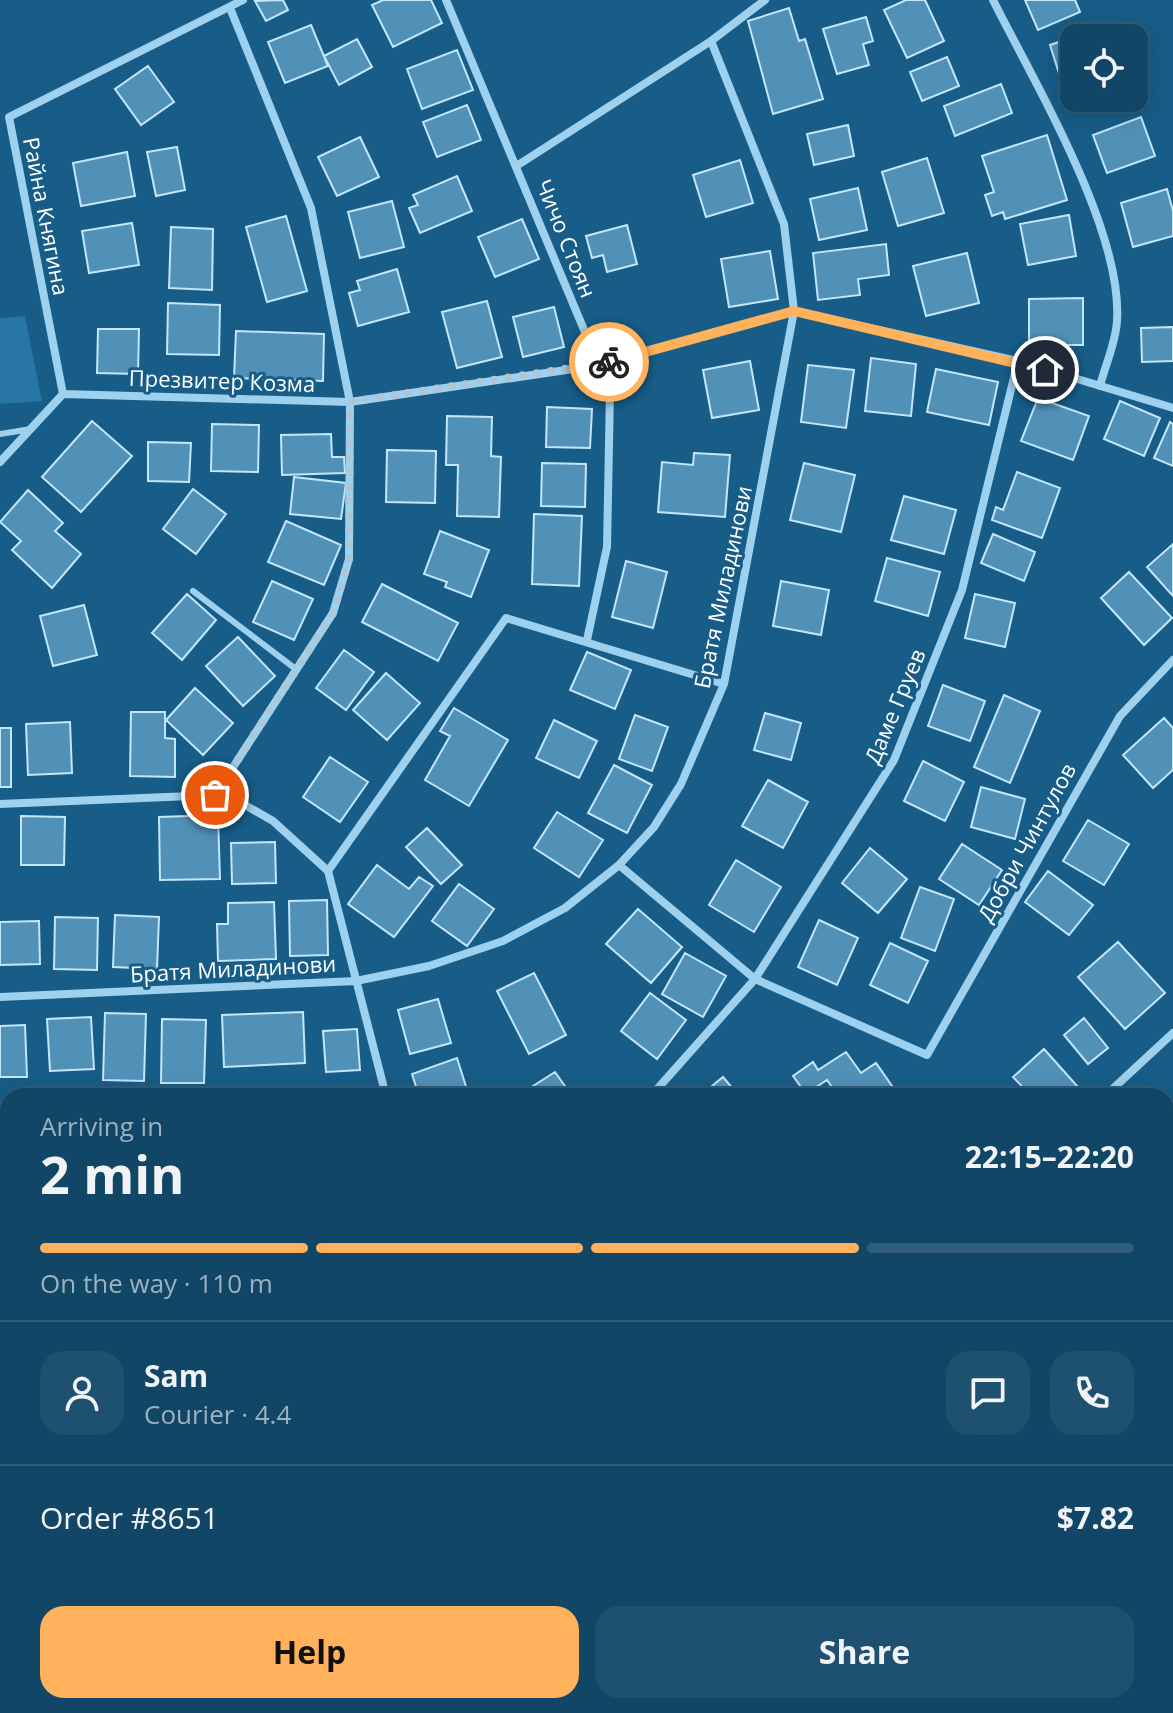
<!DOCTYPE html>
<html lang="en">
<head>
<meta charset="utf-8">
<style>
	body { margin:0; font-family:"Open Sans",sans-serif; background:#1e506f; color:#f1f3f6; height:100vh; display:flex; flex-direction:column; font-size:30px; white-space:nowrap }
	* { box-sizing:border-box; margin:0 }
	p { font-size:26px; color:#9cb1bf }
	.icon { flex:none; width:44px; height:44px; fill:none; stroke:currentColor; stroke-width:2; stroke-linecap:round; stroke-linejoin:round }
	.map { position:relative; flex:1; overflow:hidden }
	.details { position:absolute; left:0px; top:1088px; width:1174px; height:626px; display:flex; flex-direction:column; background:#114666; border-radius:24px 24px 0 0; box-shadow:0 4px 20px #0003,0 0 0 2px #305e7a }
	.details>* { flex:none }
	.controls { position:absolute; left:1060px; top:24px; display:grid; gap:16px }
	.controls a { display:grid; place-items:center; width:88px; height:88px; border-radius:16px; background:#114666; box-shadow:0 4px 20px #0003,0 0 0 2px #305e7a; font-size:40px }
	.pin { position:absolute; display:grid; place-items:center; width:68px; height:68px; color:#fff; margin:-34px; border:4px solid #fff; border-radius:50%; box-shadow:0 2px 8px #0007 }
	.courier { position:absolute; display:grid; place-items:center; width:80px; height:80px; margin:-40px; border:6px solid #ffb25b; border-radius:50%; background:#fff; color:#222; box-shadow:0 2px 10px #0007 }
	.head em { font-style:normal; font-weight:700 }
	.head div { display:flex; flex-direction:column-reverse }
	.head { display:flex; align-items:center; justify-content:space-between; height:136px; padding:0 40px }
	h1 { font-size:52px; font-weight:700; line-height:60px }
	.bar { display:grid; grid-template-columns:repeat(4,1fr); gap:12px 8px; align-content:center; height:96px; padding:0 40px }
	.bar i { height:10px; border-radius:6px; background:#305e7a }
	.bar .on { background:#ffb25b }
	.bar p { grid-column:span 4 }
	.line { display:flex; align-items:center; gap:20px; padding:0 40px; border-top:2px solid #305e7a }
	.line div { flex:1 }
	.round { display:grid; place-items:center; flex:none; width:84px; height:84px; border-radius:24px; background:#1e506f }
	.cta { display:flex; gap:16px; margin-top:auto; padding:16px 40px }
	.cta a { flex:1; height:92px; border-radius:24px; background:#ffb25b; color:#111; font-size:32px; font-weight:700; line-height:92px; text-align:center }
	.cta a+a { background:#1e506f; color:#f1f3f6 }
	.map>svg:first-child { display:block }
	.green { fill:#2776a5 }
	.building { fill:#5191b8; stroke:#c4e6fa; stroke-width:2 }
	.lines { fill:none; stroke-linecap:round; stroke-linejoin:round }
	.path { stroke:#9ed1ee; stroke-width:5; stroke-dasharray:4 6; stroke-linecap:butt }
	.lane { stroke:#9ed1ee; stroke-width:6 }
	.street { stroke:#9ed1ee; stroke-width:8 }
	.done { stroke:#aec6d5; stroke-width:8; stroke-dasharray:0 14.4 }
	.route { stroke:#ffb25b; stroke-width:10 }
	.labels { text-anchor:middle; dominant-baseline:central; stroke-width:6; stroke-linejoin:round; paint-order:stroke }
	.street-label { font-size:22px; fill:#fff; stroke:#175d88 }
</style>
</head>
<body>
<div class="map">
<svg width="1173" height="1713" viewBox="0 0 1173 1713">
	<rect width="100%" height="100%" fill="#175d88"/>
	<path class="green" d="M25,316L42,401L0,404V318Z
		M8,1460V1706H975L979,1713H0V1461Z"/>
	<path class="building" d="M283,0L288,10L266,21L255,1Z
		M383,0H431L442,23L393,47L372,5Z
		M906,0H925L944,41L907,58L884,10Z
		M1025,0H1075L1080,12L1038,30Z
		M789,8L799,41L805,39L823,99L773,114L748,21Z
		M866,17L873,41L863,44L869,65L837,74L823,29Z
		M311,25L328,66L285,83L268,42Z
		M1098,29L1101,38H1074V83L1063,86L1050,45Z
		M357,39L372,67L339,85L324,56Z
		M457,50L473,90L422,109L407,69Z
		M947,57L959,86L922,101L910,72Z
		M148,66L174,102L141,125L115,89Z
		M1001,84L1012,113L955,136L944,106Z
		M467,105L481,140L437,157L423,122Z
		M1141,117L1155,156L1107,173L1093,135Z
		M848,125L854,156L814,165L807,134Z
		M1047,135L1067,200L1005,219L1003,212L992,216L985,195L994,192L982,156Z
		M360,137L379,177L337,196L318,157Z
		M177,147L185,190L156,196L147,152Z
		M127,152L135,196L81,206L73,163Z
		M927,158L944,213L898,226L882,172Z
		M740,160L753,203L706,217L693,175Z
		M457,176L472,211L420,233L409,208L418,205L413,195Z
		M858,188L867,230L819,240L810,199Z
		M1167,189L1173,211V236L1133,247L1121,203Z
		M392,201L404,247L360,258L348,212Z
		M1069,215L1076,256L1028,265L1020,224Z
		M286,216L307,291L267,302L246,227Z
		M522,219L539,259L495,277L478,237Z
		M132,223L139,265L89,273L82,231Z
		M627,225L637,264L607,272L603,255L592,258L586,236Z
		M171,227L213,229L212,290L169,288Z
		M886,244L889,275L858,279L860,295L818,300L813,253Z
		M770,251L778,299L729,307L721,259Z
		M967,253L979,303L926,316L913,266Z
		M397,269L409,312L358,326L349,293L360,290L357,281Z
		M1083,298V345H1029V299Z
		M487,301L502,357L457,368L442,312Z
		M168,303L220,305L219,355L167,354Z
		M554,307L564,347L523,357L513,317Z
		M1173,327V361L1142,362L1141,328Z
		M98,329H139L138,374L97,373Z
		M236,331L324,334L323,381L234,378Z
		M871,358L916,364L911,416L865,411Z
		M750,361L759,410L712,418L703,370Z
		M808,365L854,370L846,428L801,422Z
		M936,369L998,382L989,425L927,412Z
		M1038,398L1089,416L1073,460L1021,441Z
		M1120,401L1160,418L1144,456L1104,439Z
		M547,407L592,409L590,448L546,447Z
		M447,416L492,417L491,456L501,457L499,517L457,516L458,465H446Z
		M92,421L132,456L81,512L42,477Z
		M1170,422L1173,424V466L1154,458Z
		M212,424L259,425L258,472L211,471Z
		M331,434L332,457H344L345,473L282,475L281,435Z
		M148,442L191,443L189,482L148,481Z
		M387,450L436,451L435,503L386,502Z
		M694,453L730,455L725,517L658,512L662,462L693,465Z
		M542,463L586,464L585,507L541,506Z
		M804,463L855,475L841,532L790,520Z
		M1017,472L1060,488L1042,538L992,520L996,507L1003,510Z
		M294,477L346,483L341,519L290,514Z
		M193,489L226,514L196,554L163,529Z
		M28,490L63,523L55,531L81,554L52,588L12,550L21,541L0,522Z
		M904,496L956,510L944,554L891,540Z
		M534,514L582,516L579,586L532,584Z
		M286,521L341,545L324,585L268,562Z
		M440,531L489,550L471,597L445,587L447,582L424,574Z
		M993,534L1035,552L1024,581L981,563Z
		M1173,544V596L1147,567Z
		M887,558L940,572L928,616L875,601Z
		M626,561L667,572L653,628L612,617Z
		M1129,572L1172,618L1144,645L1101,598Z
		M272,581L313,599L294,640L253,622Z
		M781,581L829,590L821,635L773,626Z
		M382,584L458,623L438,661L362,622Z
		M187,594L216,620L182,660L152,633Z
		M975,594L1015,603L1005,647L965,638Z
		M84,605L97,655L53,666L40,616Z
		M238,637L275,676L243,706L206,666Z
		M344,650L374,672L346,710L316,688Z
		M587,652L631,670L615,709L570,690Z
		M386,673L420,703L387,740L353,710Z
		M943,685L985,701L970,741L928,726Z
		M195,688L233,723L203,755L166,720Z
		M1004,695L1040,711L1010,783L974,767Z
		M454,708L508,740L469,806L425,780L450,736L440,731Z
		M131,712H165V738L175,739V777L130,776Z
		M765,713L801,723L791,760L754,750Z
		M635,715L668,727L652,771L619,759Z
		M1164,718L1173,728V770L1153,788L1123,755Z
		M554,720L597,741L579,778L536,758Z
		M70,722L72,773L28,775L26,724Z
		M0,728H11V787H0Z
		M330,757L368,782L340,822L303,797Z
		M923,761L964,782L945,821L904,801Z
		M614,765L652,785L627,833L588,813Z
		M768,780L808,802L783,848L742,826Z
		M981,787L1025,799L1015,839L971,827Z
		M557,812L603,840L579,877L534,848Z
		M218,815L220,879L160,880L159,817Z
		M21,816L65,817L64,865H21Z
		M1088,820L1129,844L1104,885L1063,861Z
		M427,828L462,865L441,884L406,847Z
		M275,842L276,883L232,884L231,843Z
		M962,844L1002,870L979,905L939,879Z
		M870,848L907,879L878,913L842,883Z
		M736,860L781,887L754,932L709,905Z
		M377,865L409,889L419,877L433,886L394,937L348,904Z
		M1048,871L1093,905L1069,935L1025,902Z
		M459,884L494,909L467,946L432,921Z
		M920,887L954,899L935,951L901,938Z
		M327,900L328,955L290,956L289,901Z
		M274,902L276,959L218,961L217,924H228V903Z
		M638,909L682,947L651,983L606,944Z
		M115,915L159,917L157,969L113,967Z
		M55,917L98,918L97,970L54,969Z
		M819,920L858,938L837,985L798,967Z
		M39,921L40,964L0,965V922Z
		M1118,942L1165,993L1125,1029L1078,977Z
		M890,943L928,961L908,1003L870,985Z
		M685,953L726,976L703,1017L662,994Z
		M534,973L566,1035L529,1054L497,991Z
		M650,993L686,1020L657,1059L621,1031Z
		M438,999L451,1043L410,1054L398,1010Z
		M303,1012L305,1063L224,1067L222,1015Z
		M105,1013L146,1014L144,1081L103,1080Z
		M91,1017L94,1069L50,1071L47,1019Z
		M1084,1018L1108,1048L1088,1064L1064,1035Z
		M162,1019L206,1020L204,1083H161Z
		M25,1025L27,1077H0V1026Z
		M357,1029L360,1070L326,1072L323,1031Z
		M1044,1049L1078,1087L1068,1096H1031L1013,1077Z
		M846,1052L861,1073L876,1063L899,1096H838L827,1080L806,1094L793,1076L813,1062L818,1070Z
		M457,1058L469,1096H419L412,1074Z
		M555,1072L572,1096H520L519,1095Z
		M723,1077L739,1096H700Z
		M297,1089V1096H256V1090Z
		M0,1124H8V1177H0Z
		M1173,1235V1439L1169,1442L1166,1438V1241Z
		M0,1342H8V1388L0,1389Z
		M1173,1593V1654L1168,1657L1166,1598Z
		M590,1706H672L669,1713H606Z
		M1031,1706H1111L1101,1713H1032L1034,1711Z"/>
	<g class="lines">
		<path class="path" d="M343,1706L346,1713
			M907,1706L910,1713
			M253,1713L260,1706
			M360,1713L384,1706"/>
		<path class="lane" d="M0,434L31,429
			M193,591L297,670
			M549,1706L565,1713
			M711,1713L713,1706
			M1170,1713L1173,1710"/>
		<path class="street" d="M446,0L610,392L607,547L587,640
			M993,0C1034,82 1123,230 1117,321C1116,342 1105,366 1100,386
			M518,165L711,41L765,0
			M63,394L350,402L600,365L794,311L1018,361L1173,408
			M0,462L63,394L9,117L243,0
			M215,795L245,805L273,821L328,871L386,1096
			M0,804L215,795L333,613L349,559L350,402L311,208L230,8
			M619,865L755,979L927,1055L1120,716L1173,660
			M328,871L506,618L724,684
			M0,997L356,981L429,966L503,941L565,908L619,865L654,827L681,784L724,684L794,311L784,224L711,41
			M651,1096L755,979L894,760L962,590L1018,361
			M1105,1096L1173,1033
			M0,1198H8
			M0,1420L8,1422
			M1166,1516L1173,1512
			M739,1713L755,1706"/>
	</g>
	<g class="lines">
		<path class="done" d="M215,795L333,613L349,559L350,402L609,362"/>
		<path class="route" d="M609,362L794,311L1045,370"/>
	</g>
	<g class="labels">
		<g class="street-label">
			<text transform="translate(47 216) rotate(79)">Райна Княгина</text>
			<text transform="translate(567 238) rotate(68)">Чичо Стоян</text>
			<text transform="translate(222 380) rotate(2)">Презвитер Козма</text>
			<text transform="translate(722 587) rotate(-78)">Братя Миладинови</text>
			<text transform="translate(894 706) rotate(-67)">Даме Груев</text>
			<text transform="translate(1026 842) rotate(-61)">Добри Чинтулов</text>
			<text transform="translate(233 968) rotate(-3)">Братя Миладинови</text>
		</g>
	</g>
</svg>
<div class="controls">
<a><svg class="icon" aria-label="locate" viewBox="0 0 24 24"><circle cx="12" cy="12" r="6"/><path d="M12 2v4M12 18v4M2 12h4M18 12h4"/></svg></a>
</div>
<div class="pin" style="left:215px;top:795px;background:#ea580c"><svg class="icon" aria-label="bag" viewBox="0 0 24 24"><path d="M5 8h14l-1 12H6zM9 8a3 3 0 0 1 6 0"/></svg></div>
<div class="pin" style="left:1045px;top:370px;background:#1f2937"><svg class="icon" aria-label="home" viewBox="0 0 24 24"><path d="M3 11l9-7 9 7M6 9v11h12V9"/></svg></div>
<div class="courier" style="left:609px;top:362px"><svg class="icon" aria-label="bike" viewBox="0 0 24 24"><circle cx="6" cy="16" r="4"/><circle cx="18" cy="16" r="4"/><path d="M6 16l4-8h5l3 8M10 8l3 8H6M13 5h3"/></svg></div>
<section class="details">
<div class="head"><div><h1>2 min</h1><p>Arriving in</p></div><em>22:15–22:20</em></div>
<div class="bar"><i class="on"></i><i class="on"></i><i class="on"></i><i></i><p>On the way · 110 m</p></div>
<div class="line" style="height:144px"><a class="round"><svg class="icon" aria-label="person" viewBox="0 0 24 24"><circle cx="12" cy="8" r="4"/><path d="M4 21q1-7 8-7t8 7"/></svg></a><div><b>Sam</b><p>Courier · 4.4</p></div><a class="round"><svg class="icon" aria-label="chat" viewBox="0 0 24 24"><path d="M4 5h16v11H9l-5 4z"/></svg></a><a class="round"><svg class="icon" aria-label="phone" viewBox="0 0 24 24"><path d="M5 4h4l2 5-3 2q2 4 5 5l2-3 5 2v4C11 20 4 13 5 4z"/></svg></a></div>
<div class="line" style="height:104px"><div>Order #8651</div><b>$7.82</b></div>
<div class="cta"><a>Help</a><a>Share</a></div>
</section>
</div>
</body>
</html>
